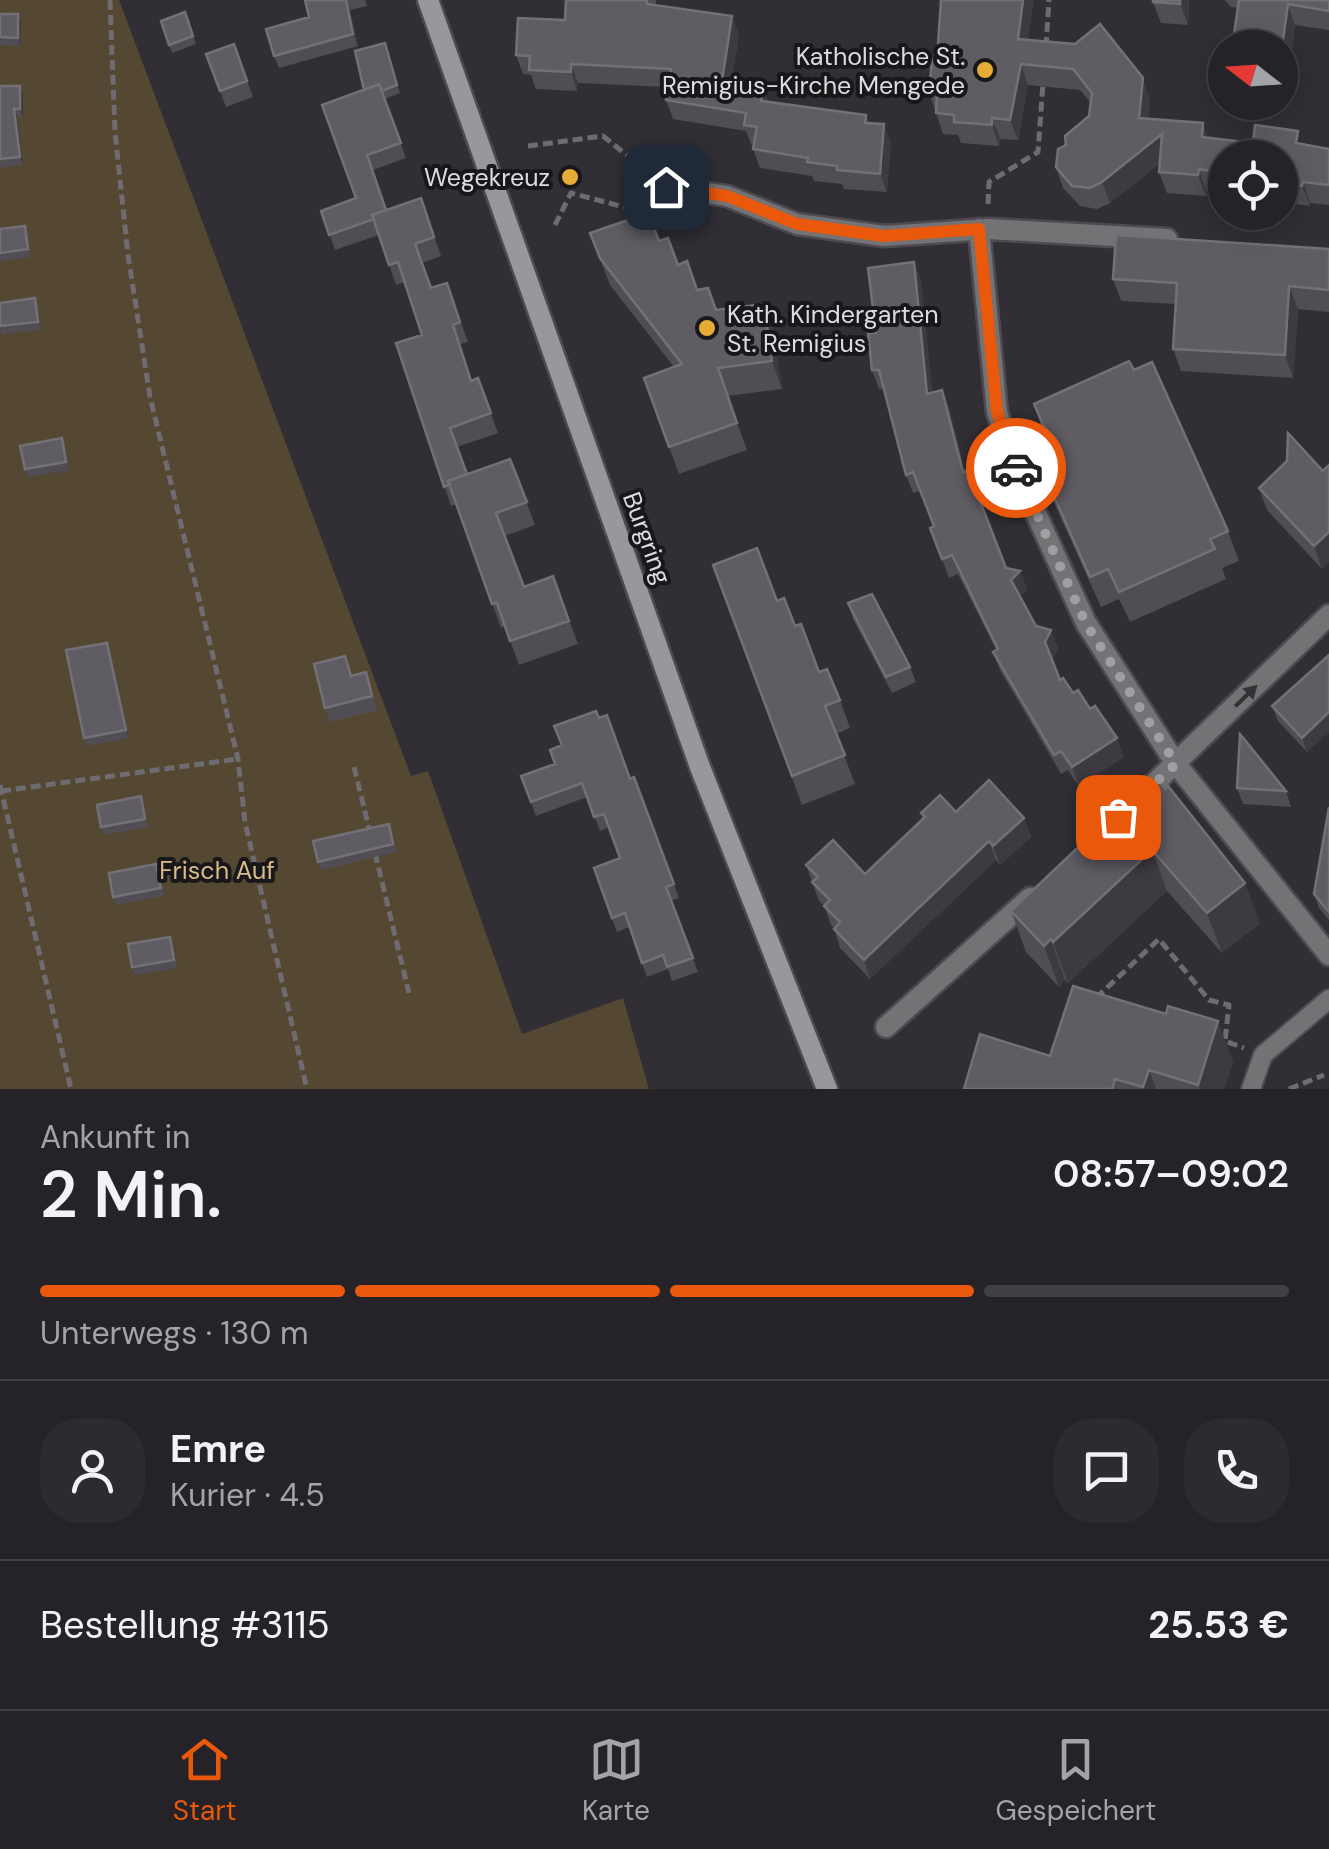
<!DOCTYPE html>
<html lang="de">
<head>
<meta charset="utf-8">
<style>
	body { margin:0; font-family:"DM Sans",sans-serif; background:#2d2a30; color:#f1f3f6; height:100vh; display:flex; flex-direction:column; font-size:38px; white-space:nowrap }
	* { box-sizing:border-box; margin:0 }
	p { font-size:32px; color:#a3a4a8 }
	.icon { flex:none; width:55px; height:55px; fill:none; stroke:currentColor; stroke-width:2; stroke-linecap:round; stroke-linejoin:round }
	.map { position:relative; height:1089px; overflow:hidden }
	.details { display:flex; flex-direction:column; background:#252228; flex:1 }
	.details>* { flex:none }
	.needle { width:65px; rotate:287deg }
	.fabs { position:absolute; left:1208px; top:30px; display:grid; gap:20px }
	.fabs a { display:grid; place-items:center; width:90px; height:90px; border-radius:50%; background:#252228; box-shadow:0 5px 25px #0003,0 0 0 2px #423f45; font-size:50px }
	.pin { position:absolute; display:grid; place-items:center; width:85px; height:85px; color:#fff; margin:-42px; border-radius:20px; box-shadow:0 5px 15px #0006 }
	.courier { position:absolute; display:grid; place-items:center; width:100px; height:100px; margin:-50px; border:8px solid #ea580c; border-radius:50%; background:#fff; color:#222; box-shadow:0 2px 12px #0007 }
	.headline em { font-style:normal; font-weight:600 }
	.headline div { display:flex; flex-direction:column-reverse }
	.headline { display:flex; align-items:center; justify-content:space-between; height:170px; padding:0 40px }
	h1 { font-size:65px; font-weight:600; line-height:75px }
	.bar { display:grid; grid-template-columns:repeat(4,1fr); gap:15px 10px; align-content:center; height:120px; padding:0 40px }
	.bar i { height:12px; border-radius:8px; background:#423f45 }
	.bar .selected { background:#ea580c }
	.bar p { grid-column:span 4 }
	.line { display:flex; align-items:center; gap:25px; padding:0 40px; border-top:2px solid #423f45 }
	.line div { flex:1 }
	.round { display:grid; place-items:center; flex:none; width:105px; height:105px; border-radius:40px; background:#2d2a30 }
	.tabs { display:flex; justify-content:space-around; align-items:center; height:140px; border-top:2px solid #423f45; background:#252228; font-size:28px; color:#a3a4a8 }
	.tabs a { display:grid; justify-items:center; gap:5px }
	.tabs .selected { color:#ea580c }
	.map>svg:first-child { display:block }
	.green { fill:#544832 }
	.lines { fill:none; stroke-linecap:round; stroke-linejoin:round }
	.lane-casing { stroke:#4d4a50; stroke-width:22 }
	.street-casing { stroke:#4d4a50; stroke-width:25 }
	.secondary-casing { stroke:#4d4a50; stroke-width:25 }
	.path { stroke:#6e6b71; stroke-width:5; stroke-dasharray:10 5; stroke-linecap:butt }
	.lane { stroke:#737275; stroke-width:18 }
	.street { stroke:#737275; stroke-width:20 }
	.secondary { stroke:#99979d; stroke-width:20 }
	.wall { fill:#504d54 }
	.shaded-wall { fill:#3d3a42 }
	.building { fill:#5f5c64; stroke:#737077; stroke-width:2.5 }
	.oneway { fill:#333235 }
	.done { stroke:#a19fa4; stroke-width:10; stroke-dasharray:0 18 }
	.route { stroke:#ea580c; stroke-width:12 }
	.poi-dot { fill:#e7ac36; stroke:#18171a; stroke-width:4 }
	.labels { text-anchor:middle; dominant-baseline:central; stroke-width:8; stroke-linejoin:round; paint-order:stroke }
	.poi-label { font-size:25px; fill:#dedce0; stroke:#18171a; text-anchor:end }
	.street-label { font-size:25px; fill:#dedce0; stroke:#18171a }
	.park-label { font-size:25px; fill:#dbbc88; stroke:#18171a }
</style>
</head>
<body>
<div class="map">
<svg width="1329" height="1089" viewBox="0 0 1329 1089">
	<rect width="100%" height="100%" fill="#312e35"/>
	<path class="green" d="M0,0H119L411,776L428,771L522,1034L623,998L649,1089H0Z"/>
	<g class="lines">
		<defs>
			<path id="lane" d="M1251,1089L1263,1055L1329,999"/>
			<path id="street" d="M666,187L727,196L797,224L884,236L989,229L1167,239
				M979,229L997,412L1017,472L1086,623L1176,764L1329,955
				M1136,801L1329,615
				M886,1027L1030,898"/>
			<path id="secondary" d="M428,0L700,767L827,1089"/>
		</defs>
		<use href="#lane" class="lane-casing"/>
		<use href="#street" class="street-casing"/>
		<use href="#secondary" class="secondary-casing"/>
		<path class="path" d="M110,0L115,132L128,255L150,397L238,759L245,822L307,1089
			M1046,47L1049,0
			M528,146L603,136L648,172
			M988,204L989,182L1038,152L1043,83
			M555,225L571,193L624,207
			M354,767L370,832
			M0,785L71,1089
			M1,791L238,759
			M375,853L409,993
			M1096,998L1159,939L1209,1000L1229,1005L1225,1041L1244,1048
			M1289,1089L1324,1075"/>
		<use href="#lane" class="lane"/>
		<use href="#street" class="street"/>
		<use href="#secondary" class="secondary"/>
	</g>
	<path class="wall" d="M305,0H365L367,6L350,10L358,46L279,68L274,56L309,17Z
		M566,0H656V5L739,35L731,83L768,102L866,115L869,123L891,143L887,192L844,189L842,184L814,181L812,176L760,168L753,149L754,144H751L746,131L673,119L666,100L668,87L578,83L577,91L536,89L531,75L523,74L516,55L565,20Z
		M1189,0L1188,25L1161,23L1153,2Z
		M1225,0H1329V30L1295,25L1290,68L1280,67V48H1235L1233,41L1238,8L1231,7Z
		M185,12L196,44L172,53L161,21Z
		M0,14H18L21,22L20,46L0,45Z
		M1028,40L1150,99L1148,118L1208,138L1253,143L1303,144L1329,149V205L1310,203V206L1280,202V158H1225V193L1206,190V196L1167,193L1159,172L1160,163L1110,203L1097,209L1080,206L1063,188L1056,167L1066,145L1089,116L1091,103L1080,90L1028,85L1018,140L1000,139L999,146L961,143L958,135L943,134L929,92L937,59Z
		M385,43L400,93L385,99L406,158L373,170L387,210L421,198L441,256L422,263L431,288L447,283L468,342L460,344L472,381L478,378L498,433L457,447L467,474L510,459L535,525L505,536L524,587L553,576L578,644L519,665L505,626L501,628L457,504L451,506L396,343L422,335L405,282L396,285L379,235L335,250L321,211L356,198L364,90Z
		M234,44L253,97L226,107L206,54Z
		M0,86L23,94V117H17L23,165L0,168Z
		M0,229L28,234L30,257L0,261Z
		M590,233L659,241L697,290L716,310L774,331L782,389L727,396L747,450L679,474L644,378L674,367L610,285Z
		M1329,249V312L1298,309L1293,378L1181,371L1173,349L1176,304L1121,301L1113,279Z
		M914,262L921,281L932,392L942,390L949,408L965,471L1006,568L1020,571L1027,589L1020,597L1036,626L1051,630L1058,648L1052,660L1060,680L1090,709L1124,757L1079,786L1068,770L1061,774L1000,670L993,652L996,650L958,574L949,578L930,528L934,526L920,491L913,493L906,475L884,388L879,389L872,370L876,333Z
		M35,298L38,306L40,330L1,334L0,303Z
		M1134,370L1228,531L1239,561L1222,568L1226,579L1130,622L1119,599L1101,607L1037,465L1027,436L1042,428L1034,404Z
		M65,446L69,470L28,477L25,469Z
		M1323,471L1322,569L1267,510L1259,488Z
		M713,565L777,601L795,626L819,672L840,700L850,728L836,734L855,784L802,805Z
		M848,603L910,667L916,682L892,693L853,619Z
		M107,643L129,738L87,746L84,738Z
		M1329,655V732L1307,752L1278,721L1272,706Z
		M352,676L371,687L377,710L330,722L325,708Z
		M599,718L630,779L634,777L679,898L671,901L698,972L672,981L668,969L647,977L629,927L617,932L594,868L620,858L609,827L600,831L587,797L536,816L521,776L555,764L562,746Z
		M1237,788L1286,791L1291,807L1243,804Z
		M141,796L148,827L104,835L101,827Z
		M1329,807V920L1319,908L1314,894Z
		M956,812L1024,818L1031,837L1000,865L996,860L870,979L840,948L834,928L831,925L824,906L819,901L806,865L865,874L923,819L921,813Z
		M1111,816L1260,923L1222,953L1167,891L1068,983L1065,980L1059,987L1026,952L1011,911Z
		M389,824L396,852L321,870L318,862Z
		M156,864L164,896L116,905L113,897Z
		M173,945L177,968L135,975L132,967Z
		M1050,1056L1233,1062L1224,1089H964Z"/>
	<path class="shaded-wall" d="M346,0L350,10L358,46L353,34Z
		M1023,0H1034L1025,60L1018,39Z
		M1180,0H1189L1188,25L1180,4Z
		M1288,4L1295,25L1290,68L1282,47Z
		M18,14L21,22L20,46L18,38Z
		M732,16L739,35L728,100L722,81Z
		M571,64L578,83L577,91L571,72Z
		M1021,64L1028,85L1018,140L1010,120Z
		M1143,78L1150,99L1146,138L1139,118Z
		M20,86L23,94V117L20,109Z
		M763,88L770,107L761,101Z
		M14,109L17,117L23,165L20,157Z
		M992,118L1000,139L999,146L992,125Z
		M1203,123L1210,144L1202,137Z
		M884,124L891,143L887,192L880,174Z
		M1162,134L1169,155L1110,203L1102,182Z
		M1199,169L1206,190V196L1198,175Z
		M1303,182L1310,203V206L1302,186Z
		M914,262L921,281L934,412L927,394Z
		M1289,286L1298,309L1293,378L1285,355Z
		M764,304L774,331L782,389L772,361Z
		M942,390L949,408L970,490L963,472Z
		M1329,532V562L1322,569L1314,546Z
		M1020,571L1027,589L1018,599L1011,580Z
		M1051,630L1058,648L1051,661L1045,642Z
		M107,643L110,651L129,738L126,730Z
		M1329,712V732L1307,752L1302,738Z
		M1117,738L1124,757L1079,786L1072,767Z
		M1024,818L1031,837L1000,865L993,846Z
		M989,841L996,860L870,979L864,960Z
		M1152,850L1167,891L1068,983L1053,942Z
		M1245,883L1260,923L1222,953L1207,913Z
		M1051,939L1065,980L1059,987L1044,946Z
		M1218,1021L1233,1062L1224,1089H1200L1198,1085Z
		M1149,1070L1156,1089H1144L1143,1087Z"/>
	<path class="building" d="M305,0H346L353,34L274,56L266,29L309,17Z
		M566,0H647V4L732,16L722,81L763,88L761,101L866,115L865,123L884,124L880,174L837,170V166L807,162L808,158L753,149L757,127L744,125L746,113L666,100L671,69L571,64V72L529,70L530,56L516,55L518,18L565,20Z
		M941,0H1023L1018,39L1075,44L1100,24L1143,78L1139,118L1203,123L1202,137L1253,143L1255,125L1298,131L1296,143L1329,149V185L1303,182L1302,186L1280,182V158H1225V173L1199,169L1198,175L1159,172L1162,134L1102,182L1090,188L1072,186L1056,167L1058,149L1066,145L1065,136L1089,116L1092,93L1073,69L1021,64L1010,120L992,118V125L954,122V115L936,113L937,92H929L932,59H937Z
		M1153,0H1180V4L1153,2Z
		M1239,0H1329V11L1288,4L1282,47L1233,41Z
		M185,12L193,36L169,45L161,21Z
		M0,14H18V38L0,37Z
		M385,43L397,85L382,91L379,84L364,90L355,51Z
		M234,44L247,81L220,91L206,54Z
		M379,84L401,143L367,155L386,210L372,215L374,219L329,235L321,211L356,198L322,105Z
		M0,86H20V109H14L20,157L0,159Z
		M421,198L434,237L415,244L431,288L447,283L460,322L453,325L471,381L478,378L491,413L450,428L467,474L448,481L450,484L444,487L396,343L422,335L398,262L389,265L372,215Z
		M648,213L659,241L668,238L678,265L687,261L697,290L708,288L716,310L764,304L772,361L718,368L737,423L669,447L644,378L682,364L600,258L590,233Z
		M25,226L28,249L0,253V229Z
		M1116,235L1329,249V290L1289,286L1285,355L1173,349L1177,283L1113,279Z
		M914,262L927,394L942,390L963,472L968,470L1006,568L1020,571L1011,580L1036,626L1051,630L1045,642L1060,680L1063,678L1073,693L1078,690L1090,709L1095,706L1117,738L1072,767L1061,751L1054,755L993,652L998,649L952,555L942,559L930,528L934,526L913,472L906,475L879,370H872L868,333H876L868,268Z
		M35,298L38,322L0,326V303Z
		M1129,361L1134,370L1152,362L1228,531L1210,539L1215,549L1119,592L1108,569L1090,577L1027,436L1044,427L1034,404Z
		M1288,433L1323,471L1329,465V532L1314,546L1259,488L1287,461Z
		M62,438L66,462L25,469L20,446Z
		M510,459L527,502L496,513L524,587L553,576L569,621L510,641L497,603L492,604L448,481Z
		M757,548L777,601L784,598L795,626L801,624L819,672L827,669L840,700L825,706L845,755L792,776L713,565Z
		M872,594L910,667L886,677L848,603Z
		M107,643L126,730L84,738L66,650Z
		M1329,655V712L1302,738L1272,706Z
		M345,656L351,676L366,672L372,696L325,708L314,664Z
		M596,711L599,718L607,715L630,779L634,777L674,884L666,887L693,958L667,967L663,955L642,963L625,913L612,918L594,868L620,858L604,814L594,817L582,783L531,802L521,776L555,764L550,750L562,745L554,726Z
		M1240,734L1286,791L1237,788Z
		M989,780L1024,818L993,846L989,841L864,960L834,929L840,922L824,906L830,900L812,882L818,877L806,865L833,840L865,874L925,817L921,813L940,795L956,812Z
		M1159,781L1165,789L1168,786L1245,883L1207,913L1152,850L1053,942L1051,939L1044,946L1011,911L1111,816Z
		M141,796L145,819L101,827L97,805Z
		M1329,807V912L1314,894Z
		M389,824L393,844L318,862L313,841Z
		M156,864L161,888L113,897L109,873Z
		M170,937L174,960L132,967L128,944Z
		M1073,986L1166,1014L1168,1006L1218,1021L1198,1085L1149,1070L1143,1087L1115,1079L1112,1089H964L980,1034L1050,1056Z"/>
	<defs><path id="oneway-solid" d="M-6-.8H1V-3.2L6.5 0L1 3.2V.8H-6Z" transform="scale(2.5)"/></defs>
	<use class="oneway" href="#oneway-solid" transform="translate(1246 696) rotate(-44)"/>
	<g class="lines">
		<path class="done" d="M1016,468L1086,624L1176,764L1118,817"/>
		<path class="route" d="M666,187L727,196L797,224L884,236L979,229L997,412L1016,468"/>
	</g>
	<g class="poi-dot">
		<circle cx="985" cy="70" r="10"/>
		<circle cx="570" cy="177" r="10"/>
		<circle cx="707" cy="328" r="10"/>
	</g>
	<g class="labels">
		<g class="poi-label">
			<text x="965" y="56">Katholische St.<tspan x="965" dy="29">Remigius-Kirche Mengede</tspan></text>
			<text x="550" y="177">Wegekreuz</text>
			<text x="727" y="314" text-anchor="start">Kath. Kindergarten<tspan x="727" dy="29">St. Remigius</tspan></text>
		</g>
		<g class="street-label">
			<text transform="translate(647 538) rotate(70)">Burgring</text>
		</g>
		<g class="park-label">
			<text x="217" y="870">Frisch Auf</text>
		</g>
	</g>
</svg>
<div class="fabs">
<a><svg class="needle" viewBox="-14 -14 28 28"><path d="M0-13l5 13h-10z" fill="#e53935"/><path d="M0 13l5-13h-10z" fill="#a3a4a8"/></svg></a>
<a><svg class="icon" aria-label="locate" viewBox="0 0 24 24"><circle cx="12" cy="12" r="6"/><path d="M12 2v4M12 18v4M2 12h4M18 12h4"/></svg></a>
</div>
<div class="pin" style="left:1118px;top:817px;background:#ea580c"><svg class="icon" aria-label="bag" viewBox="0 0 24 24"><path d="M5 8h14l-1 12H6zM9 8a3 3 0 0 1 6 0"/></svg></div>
<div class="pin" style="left:666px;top:187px;background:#1f2937"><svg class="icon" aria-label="home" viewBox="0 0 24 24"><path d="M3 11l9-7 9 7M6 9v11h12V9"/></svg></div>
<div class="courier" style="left:1016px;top:468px"><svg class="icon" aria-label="car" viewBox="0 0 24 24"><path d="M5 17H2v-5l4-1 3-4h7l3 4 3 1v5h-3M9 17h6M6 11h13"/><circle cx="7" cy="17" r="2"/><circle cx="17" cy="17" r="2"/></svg></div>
</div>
<section class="details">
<div class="headline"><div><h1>2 Min.</h1><p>Ankunft in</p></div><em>08:57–09:02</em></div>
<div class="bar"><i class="selected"></i><i class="selected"></i><i class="selected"></i><i></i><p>Unterwegs · 130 m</p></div>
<div class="line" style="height:180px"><a class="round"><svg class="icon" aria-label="person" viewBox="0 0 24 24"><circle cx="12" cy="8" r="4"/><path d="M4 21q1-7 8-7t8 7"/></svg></a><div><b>Emre</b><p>Kurier · 4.5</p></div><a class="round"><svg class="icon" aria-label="chat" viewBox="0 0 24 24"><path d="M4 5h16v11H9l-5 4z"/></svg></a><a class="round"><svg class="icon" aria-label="phone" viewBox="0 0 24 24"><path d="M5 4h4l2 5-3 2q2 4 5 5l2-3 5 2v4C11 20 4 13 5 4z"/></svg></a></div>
<div class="line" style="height:130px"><div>Bestellung #3115</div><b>25.53 €</b></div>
</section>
<nav class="tabs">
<a class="selected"><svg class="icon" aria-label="home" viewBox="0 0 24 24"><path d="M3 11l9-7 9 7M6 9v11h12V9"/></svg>Start</a>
<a><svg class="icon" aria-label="map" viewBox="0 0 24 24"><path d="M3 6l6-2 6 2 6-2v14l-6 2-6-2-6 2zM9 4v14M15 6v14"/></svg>Karte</a>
<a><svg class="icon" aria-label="saved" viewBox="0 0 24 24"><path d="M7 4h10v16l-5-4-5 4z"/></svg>Gespeichert</a>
</nav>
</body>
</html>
